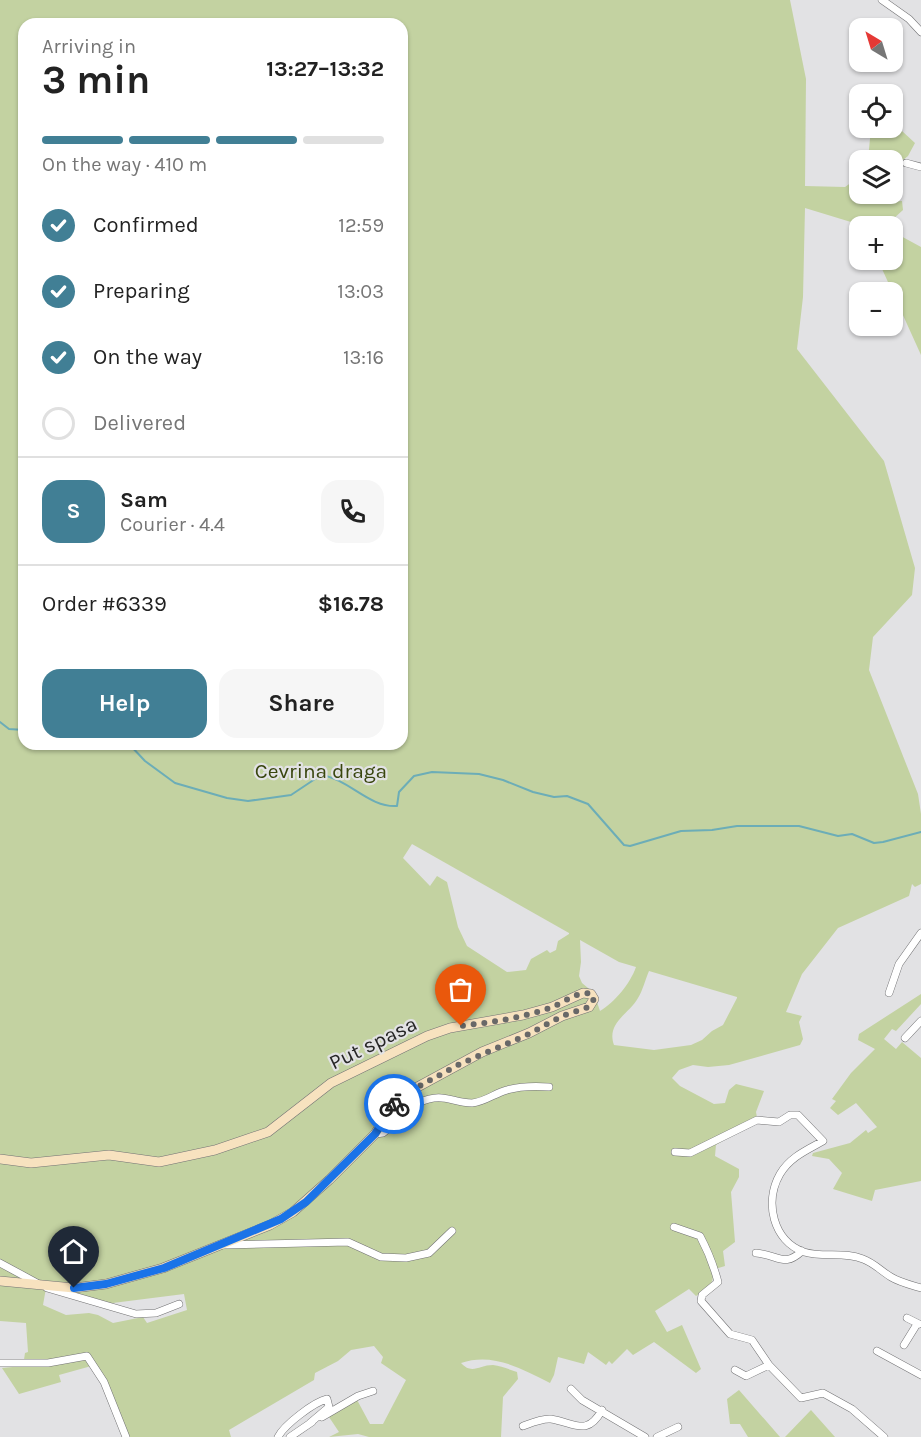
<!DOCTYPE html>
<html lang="en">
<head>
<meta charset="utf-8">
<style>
	body { margin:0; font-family:Karla,sans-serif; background:#f6f6f6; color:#222; height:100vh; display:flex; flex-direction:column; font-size:22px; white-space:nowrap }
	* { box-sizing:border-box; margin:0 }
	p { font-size:20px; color:#767676 }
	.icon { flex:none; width:33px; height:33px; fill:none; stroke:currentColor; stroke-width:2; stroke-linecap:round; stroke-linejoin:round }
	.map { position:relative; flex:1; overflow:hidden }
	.drawer { position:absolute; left:18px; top:18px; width:390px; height:732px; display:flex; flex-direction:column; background:#fff; border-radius:18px; box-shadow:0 2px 4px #0004 }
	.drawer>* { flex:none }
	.needle { width:39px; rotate:322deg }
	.controls { position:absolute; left:849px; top:18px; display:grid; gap:12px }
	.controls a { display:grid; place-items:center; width:54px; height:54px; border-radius:12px; background:#fff; box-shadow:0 2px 4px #0004; font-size:30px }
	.pin { position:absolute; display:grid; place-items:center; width:51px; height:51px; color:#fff; margin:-62px -26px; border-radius:50% 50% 50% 0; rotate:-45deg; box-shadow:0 0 6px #0007 }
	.pin .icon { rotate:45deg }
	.courier { position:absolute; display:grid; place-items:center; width:60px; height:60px; margin:-30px; border:4px solid #1a73e8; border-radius:50%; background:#fff; color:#222; box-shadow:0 2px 8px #0007 }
	.headline em { font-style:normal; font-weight:700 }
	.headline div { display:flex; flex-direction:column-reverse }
	.headline { display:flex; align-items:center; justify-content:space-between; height:102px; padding:0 24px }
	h1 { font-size:39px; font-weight:700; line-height:45px }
	.bar { display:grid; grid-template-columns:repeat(4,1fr); gap:9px 6px; align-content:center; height:72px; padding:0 24px }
	.bar i { height:8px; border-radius:4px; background:#e0e0e0 }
	.bar .active { background:#417f95 }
	.bar p { grid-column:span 4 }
	.line { display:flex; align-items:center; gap:15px; padding:0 24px; border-top:2px solid #e0e0e0 }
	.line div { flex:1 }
	.round { display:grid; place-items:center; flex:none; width:63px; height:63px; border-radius:18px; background:#f6f6f6 }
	ol { padding:0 24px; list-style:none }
	li { display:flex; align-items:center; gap:18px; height:66px }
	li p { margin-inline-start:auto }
	li .icon { padding:6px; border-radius:50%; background:#417f95; color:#fff; stroke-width:4 }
	li:last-child { color:#767676 }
	li i { width:33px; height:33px; border:3px solid #e0e0e0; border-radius:50% }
	.button { display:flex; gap:12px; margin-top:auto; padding:12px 24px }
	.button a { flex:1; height:69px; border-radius:18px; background:#417f95; color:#fff; font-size:24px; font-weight:700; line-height:69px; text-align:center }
	.button a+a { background:#f6f6f6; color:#222 }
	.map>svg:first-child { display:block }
	.green { fill:#c3d2a1; fill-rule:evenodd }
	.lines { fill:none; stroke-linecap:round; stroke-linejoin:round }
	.stream { stroke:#6cadb7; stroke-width:2 }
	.street-casing { stroke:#727274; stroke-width:8 }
	.secondary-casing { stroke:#727274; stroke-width:10 }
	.street { stroke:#fff; stroke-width:7 }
	.secondary { stroke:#f7e2bf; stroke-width:9 }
	.done { stroke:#686868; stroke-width:6; stroke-dasharray:0 10.8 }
	.route { stroke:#1a73e8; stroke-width:8 }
	.labels { text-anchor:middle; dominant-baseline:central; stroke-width:4.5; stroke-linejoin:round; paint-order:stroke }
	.park-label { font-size:21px; fill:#39460e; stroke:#e2e2e4 }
	.street-label { font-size:21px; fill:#262626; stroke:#e2e2e4 }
</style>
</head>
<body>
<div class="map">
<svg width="921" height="1437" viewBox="0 0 921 1437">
	<rect width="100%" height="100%" fill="#e2e2e4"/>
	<path class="green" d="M0,0H790L806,79L805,186L845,187L859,177L860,194H888V202L902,201L903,210L892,220L899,235L921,247V355L878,260H892V226H864L805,208L803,297L797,349L884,461L915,568L912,595L873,637L869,670L918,794L921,814V884L915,887L912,884L909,896L838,928L802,974L786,1012L802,1016L799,1022L803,1039L800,1045L729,1065L708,1067L693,1065L679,1070L672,1078L680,1086L714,1104L725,1103L729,1090L736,1084L764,1091L756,1112L758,1123L750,1124L716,1145L715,1156L739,1169V1177L731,1192L735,1242L723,1251L725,1266L712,1270C716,1285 706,1289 696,1296L689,1289L655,1311L667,1332L682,1325L701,1369L696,1373L654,1342L633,1355L627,1349L612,1364L609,1361L606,1365L588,1352L584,1364L558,1357L554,1375L550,1383C522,1369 493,1352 461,1363C472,1375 479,1365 493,1365C501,1366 508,1369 517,1372L518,1379L503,1397L501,1437H369L358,1434L329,1437L339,1432L327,1414L356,1398L370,1424H383L406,1380L381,1363L383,1357L374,1346L351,1350L338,1361L315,1373L314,1380L229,1430L231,1437H126L95,1365L59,1375L61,1382L19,1394L2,1368L23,1366L25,1353L28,1352L26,1323L0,1321ZM24,24H402V744H24ZM412,844L569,933V934L558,941L556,950L550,953L547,950L531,959L526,970L507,972L467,946L458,927L447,882L437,876L430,886L403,858ZM580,940L619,962L636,967C630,984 615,1002 600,1011L594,993L582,983L579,976L581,962ZM649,971L737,997V998L723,1025L712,1031L702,1040L691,1045L654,1050L614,1045C606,1023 629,1014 638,998C643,990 645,980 649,971ZM46,1288L97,1305L184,1294L187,1310L147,1323L143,1317L113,1323L98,1315L89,1313L66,1315L43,1305Z
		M871,128L902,131L915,143L908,156L893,168L892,160H868Z
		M921,994V1004L896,1031L892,1029L884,1039L896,1049L902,1042L921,1058V1181L875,1190L872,1201L833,1189L842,1173L829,1159L812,1156L813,1153L850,1143L866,1130L868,1133L877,1127L856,1103L838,1115L830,1108L836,1101L832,1099L851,1073L875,1049L858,1040L859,1034Z
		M739,1390L780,1437H748L740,1424H730L727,1399Z
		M811,1410L835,1437H785Z"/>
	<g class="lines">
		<path class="stream" d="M0,722L9,729L24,730
			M129,744L145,761L175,783L227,798L248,801L291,795L321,775C349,779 369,808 397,806L399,792L414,776L432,772L479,774L503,780L533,792L554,797L567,796L588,804L624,845L630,846L681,831L712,830L737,826H799L838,836L852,834L874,843L883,842L921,832"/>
		<defs>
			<path id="street" d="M882,0L909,19L921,32
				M906,163L921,167
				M889,993L899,964L921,933
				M905,1038L921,1021
				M375,1134L383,1133C395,1124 404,1110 418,1103C444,1091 451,1103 472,1103C485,1102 495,1093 507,1090C521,1086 535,1086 549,1087
				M675,1152L690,1153L757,1120L779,1122L790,1115H798L823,1141C807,1150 790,1157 780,1174C764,1202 773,1241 804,1252C823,1258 844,1251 863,1259C874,1263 881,1271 891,1277C899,1282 911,1285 921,1288
				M674,1227L700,1236C709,1253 713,1263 718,1282L702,1295L701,1301L730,1334L752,1340L769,1365
				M223,1245L348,1242L381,1257L406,1258L429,1253L452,1231
				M756,1253C779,1255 784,1268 802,1251
				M0,1263L37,1283
				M47,1288L136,1314L156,1313L179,1304
				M907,1318L919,1324
				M904,1345L917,1324
				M877,1351L921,1375
				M0,1363H48L87,1356L104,1382L126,1437
				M735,1370L746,1376L769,1365L801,1398L823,1393L852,1409L884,1437
				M571,1389L582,1400L645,1437
				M322,1417L358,1396L373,1391
				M523,1426C531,1423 542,1418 551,1419C575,1423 587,1437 602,1410
				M278,1437C284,1425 314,1402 327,1399L329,1407L310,1423
				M290,1437L312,1422
				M657,1437L678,1427"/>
			<path id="secondary" d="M0,1159L31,1163L109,1155L159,1162L215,1150L268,1132L331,1083L427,1036L450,1028L523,1015L552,1007L583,993L591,994L594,999L589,1007L562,1016L529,1033L482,1052L412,1090L394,1103L375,1134L329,1180L293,1212L270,1225L163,1268L106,1284L74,1288L0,1281"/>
		</defs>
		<use href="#street" class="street-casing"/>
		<use href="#secondary" class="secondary-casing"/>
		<use href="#street" class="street"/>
		<use href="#secondary" class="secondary"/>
	</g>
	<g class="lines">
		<path class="done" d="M394,1104L412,1090L460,1064L529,1034L562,1016L589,1007L594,999L591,994C578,990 564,1003 552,1007C523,1018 492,1022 461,1026"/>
		<path class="route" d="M74,1288L106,1284L164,1268L281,1219L306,1202L375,1134L394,1104"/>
	</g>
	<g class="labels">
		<g class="park-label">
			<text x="321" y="771">Cevrina draga</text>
		</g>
		<g class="street-label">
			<text transform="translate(373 1043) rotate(-26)">Put spasa</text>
		</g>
	</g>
</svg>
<div class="controls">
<a><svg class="needle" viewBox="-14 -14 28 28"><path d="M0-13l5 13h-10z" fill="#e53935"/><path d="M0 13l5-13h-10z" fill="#767676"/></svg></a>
<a><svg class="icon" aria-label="locate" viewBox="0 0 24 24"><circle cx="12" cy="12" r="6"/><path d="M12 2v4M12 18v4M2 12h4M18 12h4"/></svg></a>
<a><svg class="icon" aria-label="layers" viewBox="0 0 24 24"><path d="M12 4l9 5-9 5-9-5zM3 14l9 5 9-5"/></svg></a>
<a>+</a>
<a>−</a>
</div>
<div class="pin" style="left:461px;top:1026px;background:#ea580c"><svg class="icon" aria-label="bag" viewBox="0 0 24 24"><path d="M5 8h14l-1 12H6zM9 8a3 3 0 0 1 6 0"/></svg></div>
<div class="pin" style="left:74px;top:1288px;background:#1f2937"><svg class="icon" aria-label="home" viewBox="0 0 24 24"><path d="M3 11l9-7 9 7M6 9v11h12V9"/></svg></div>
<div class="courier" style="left:394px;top:1104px"><svg class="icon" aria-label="bike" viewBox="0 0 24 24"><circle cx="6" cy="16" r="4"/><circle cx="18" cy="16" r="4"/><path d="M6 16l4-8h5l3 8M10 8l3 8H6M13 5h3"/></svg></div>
<section class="drawer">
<div class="headline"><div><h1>3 min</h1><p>Arriving in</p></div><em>13:27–13:32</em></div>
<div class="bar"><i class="active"></i><i class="active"></i><i class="active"></i><i></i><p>On the way · 410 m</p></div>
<ol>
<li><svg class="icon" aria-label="check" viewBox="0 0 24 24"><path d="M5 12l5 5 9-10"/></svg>Confirmed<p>12:59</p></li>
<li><svg class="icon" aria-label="check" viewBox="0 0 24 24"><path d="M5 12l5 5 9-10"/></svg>Preparing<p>13:03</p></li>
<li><svg class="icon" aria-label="check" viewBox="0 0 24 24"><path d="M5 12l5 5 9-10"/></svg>On the way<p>13:16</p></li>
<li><i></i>Delivered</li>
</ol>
<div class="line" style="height:108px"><b class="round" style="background:#417f95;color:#fff">S</b><div><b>Sam</b><p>Courier · 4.4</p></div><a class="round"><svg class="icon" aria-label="phone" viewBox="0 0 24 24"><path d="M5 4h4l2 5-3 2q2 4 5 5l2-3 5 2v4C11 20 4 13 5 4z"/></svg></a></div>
<div class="line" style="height:78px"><div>Order #6339</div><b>$16.78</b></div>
<div class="button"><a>Help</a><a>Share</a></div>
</section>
</div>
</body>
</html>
